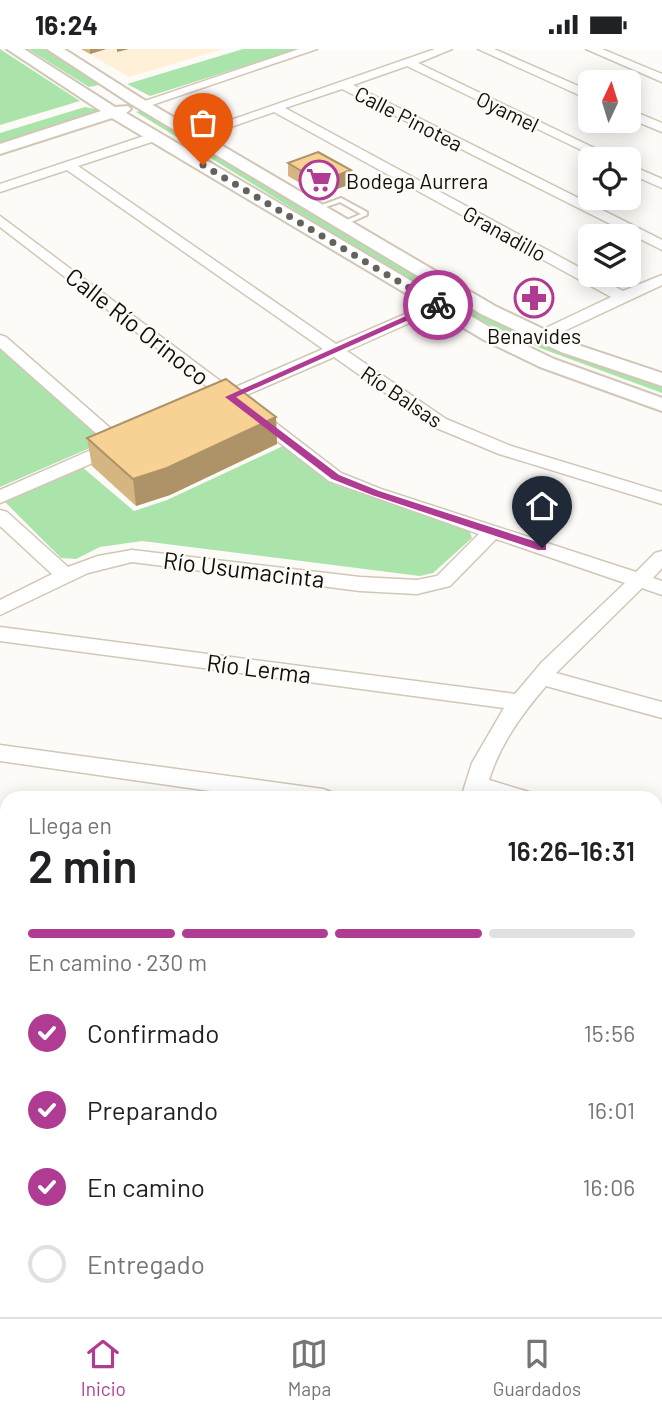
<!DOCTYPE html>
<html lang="es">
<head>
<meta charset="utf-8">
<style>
	body { margin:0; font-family:Barlow,sans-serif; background:#f6f6f6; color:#202124; height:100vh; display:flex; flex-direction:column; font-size:26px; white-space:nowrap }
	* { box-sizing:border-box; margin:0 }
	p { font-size:23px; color:#757577 }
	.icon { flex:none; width:38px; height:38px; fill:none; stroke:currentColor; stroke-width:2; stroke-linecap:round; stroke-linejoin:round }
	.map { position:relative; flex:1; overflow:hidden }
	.drawer { position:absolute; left:0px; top:742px; width:663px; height:527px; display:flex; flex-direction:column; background:#fff; border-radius:21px 21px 0 0; box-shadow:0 4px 18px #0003 }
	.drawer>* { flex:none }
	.needle { width:46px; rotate:4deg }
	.buttons { position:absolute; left:578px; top:21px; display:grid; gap:14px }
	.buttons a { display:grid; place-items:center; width:63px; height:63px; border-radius:10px; background:#fff; box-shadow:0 4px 18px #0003; font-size:35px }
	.pin { position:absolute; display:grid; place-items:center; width:60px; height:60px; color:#fff; margin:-72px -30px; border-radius:50% 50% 50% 0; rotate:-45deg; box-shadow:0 0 7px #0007 }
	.pin .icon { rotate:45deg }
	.courier { position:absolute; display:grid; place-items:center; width:70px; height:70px; margin:-35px; border:5px solid #b03b92; border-radius:50%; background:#fff; color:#222; box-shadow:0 2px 9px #0007 }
	.summary em { font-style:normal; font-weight:600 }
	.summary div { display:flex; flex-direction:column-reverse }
	.summary { display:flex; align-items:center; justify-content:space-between; height:119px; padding:0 28px }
	h1 { font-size:46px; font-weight:600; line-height:52px }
	.bar { display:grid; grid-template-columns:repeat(4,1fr); gap:10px 7px; align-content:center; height:84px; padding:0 28px }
	.bar i { height:9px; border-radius:5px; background:#e0e0e0 }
	.bar .selected { background:#b03b92 }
	.bar p { grid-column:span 4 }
	ol { padding:0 28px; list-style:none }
	li { display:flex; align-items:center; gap:21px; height:77px }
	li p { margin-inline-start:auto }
	li .icon { padding:7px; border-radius:50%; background:#b03b92; color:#fff; stroke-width:4 }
	li:last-child { color:#757577 }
	li i { width:38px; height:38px; border:4px solid #e0e0e0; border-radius:50% }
	.status { display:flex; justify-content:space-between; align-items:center; height:49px; padding:0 35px; background:#fff; direction:ltr }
	.status svg { height:19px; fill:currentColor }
	.dock { display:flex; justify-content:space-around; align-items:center; height:98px; border-top:2px solid #e0e0e0; background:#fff; font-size:19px; color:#757577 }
	.dock a { display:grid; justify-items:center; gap:4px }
	.dock .selected { color:#b03b92 }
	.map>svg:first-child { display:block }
	.built { fill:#fff0d8 }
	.green { fill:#abe4ab }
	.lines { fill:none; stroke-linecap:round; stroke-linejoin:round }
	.service-casing { stroke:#d2c7b7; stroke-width:4 }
	.minor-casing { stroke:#d2c7b7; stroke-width:3 }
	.tertiary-casing { stroke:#d2c7b7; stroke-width:4 }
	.service { fill:#fff; fill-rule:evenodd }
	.minor { fill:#fff; fill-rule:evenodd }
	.tertiary { fill:#fff; fill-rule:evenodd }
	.wall { fill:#d5b580 }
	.shaded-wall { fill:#ae9368 }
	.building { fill:#f8d295; stroke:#ae9368; stroke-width:2 }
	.route { fill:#b03b92 }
	.done { stroke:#64625d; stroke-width:7; stroke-dasharray:0 12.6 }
	.labels { text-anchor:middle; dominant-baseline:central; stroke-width:5; stroke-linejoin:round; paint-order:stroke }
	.far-street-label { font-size:21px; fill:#120f09; stroke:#fdfbf8 }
	.far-poi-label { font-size:21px; fill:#120f09; stroke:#fdfbf8; text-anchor:start }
	.street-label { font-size:24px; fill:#120f09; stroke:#fdfbf8 }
</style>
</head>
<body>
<div class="status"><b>16:24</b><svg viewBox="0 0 49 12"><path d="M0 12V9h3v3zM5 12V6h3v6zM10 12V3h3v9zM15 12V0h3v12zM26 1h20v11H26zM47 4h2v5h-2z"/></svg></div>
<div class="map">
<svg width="662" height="1268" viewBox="0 0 662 1268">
	<rect width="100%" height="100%" fill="#fdfbf8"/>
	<path class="built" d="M81,0H223L129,28Z
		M269,1262H401L405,1268H267Z"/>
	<path class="green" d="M0,0L80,52L0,76Z
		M28,0H48L105,35L89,38Z
		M243,0H299L150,47L127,35Z
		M85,58L100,61L0,95V84Z
		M143,61L469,257L662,336V344L540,299L452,258L136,63Z
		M0,298L106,392L0,438Z
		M283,397L333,435L469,481L472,489L433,524L420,527L142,492L100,498L76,510L61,509L2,450L81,417L134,462L167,451Z"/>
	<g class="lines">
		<defs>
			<path id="service" d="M341,149L367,163V166L342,177L340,176V174L361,165L340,153L317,161L314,159Z"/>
			<path id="minor" d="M299,0H317L146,58L136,55Z
				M435,0H452L418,14L617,110H600L407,17L353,36L662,191V201L342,40L285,59L623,242L662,226V236L547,290H535L533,287L535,284L611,248L274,63L199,89L194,90L188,86Z
				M478,0H494L590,42V51Z
				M586,0H602L662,25V33Z
				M628,60L662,74V83L628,69Z
				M156,83L162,87L161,90L78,117L336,295L433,253H443L446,256L443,259L347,302L446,370L511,397L662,443V455L499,405L434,378L334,308L242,348L341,424L381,440L636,523L655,504L662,502V519L653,529L662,532V546L642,539L556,624L662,653V669L546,637C522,665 500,695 489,731L529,743L532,749L484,746L483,749H461L472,714L504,659L0,592V578L515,645L542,613L625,534L496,490L450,537L417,545L360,542L132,513L88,524L0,566V551L52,525L0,477V461L7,463L68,518L98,507L132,501L360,528L417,531L437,527L479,485L329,432L228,354L213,356L211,352L218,346L0,178V167L231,340L323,300L67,121L0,143V135Z
				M628,115L662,130V139L628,124Z
				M0,286L6,288L125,392L128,396L125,400L0,454V441L107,394L0,299Z
				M0,696L323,740L331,743L334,749H260L0,712Z
				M656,781L662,783V801L656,799Z
				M0,845L7,846V866L0,865Z
				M0,896L7,898V920L0,918Z
				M656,927L662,929V951L656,949Z
				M0,1104L7,1105V1133L0,1132Z
				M656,1134L662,1136V1169L656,1167Z
				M656,1237L662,1238V1268L645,1262H656Z
				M408,1262H440L442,1268H410Z"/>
			<path id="tertiary" d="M7,0H24L115,58L128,57L131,60L126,64L498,283L554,310L662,349V362L540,318L484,291L112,69L0,105V95L101,62Z
				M47,0H64L141,49L495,257L575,295L662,324V337L561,303L481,265L131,55Z"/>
		</defs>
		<use href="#service" class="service-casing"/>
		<use href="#minor" class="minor-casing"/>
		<use href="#tertiary" class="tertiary-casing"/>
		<use href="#service" class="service"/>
		<use href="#minor" class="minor"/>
		<use href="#tertiary" class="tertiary"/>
	</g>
	<path class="wall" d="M81,0H106L90,5Z
		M288,114L351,135L320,146L288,127Z
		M276,368L277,395L170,446L136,457L92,417L87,389Z"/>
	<path class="shaded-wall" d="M90,0H106L90,5Z
		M117,0H129L117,3Z
		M351,121V135L320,146V133Z
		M276,368L277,395L170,446L136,457L133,430Z"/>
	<path class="building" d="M318,103L351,121L320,133L288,114Z
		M226,330L276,368L167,419L133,430L87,389Z"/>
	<path class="route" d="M435,254L442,256L236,348L339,426L379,442L546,496V501H538L372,446L332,430L225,348Z"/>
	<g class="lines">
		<path class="done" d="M203,116L438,256"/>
	</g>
	<defs>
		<symbol id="supermarket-ring" viewBox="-11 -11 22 22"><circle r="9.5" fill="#fdfbf8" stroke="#b03b92" stroke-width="1.5"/><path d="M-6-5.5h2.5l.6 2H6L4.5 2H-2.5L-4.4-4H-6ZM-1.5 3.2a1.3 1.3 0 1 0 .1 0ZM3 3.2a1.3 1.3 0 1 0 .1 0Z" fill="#b03b92"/></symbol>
		<symbol id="pharmacy-ring" viewBox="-11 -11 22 22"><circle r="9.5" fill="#fdfbf8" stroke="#b03b92" stroke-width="1.5"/><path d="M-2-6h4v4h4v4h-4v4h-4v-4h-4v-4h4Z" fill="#b03b92"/></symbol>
	</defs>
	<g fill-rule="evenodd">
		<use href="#supermarket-ring" x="297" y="109" width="44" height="44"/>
		<use href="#pharmacy-ring" x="512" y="227" width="44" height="44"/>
	</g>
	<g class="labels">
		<g class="far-street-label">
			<text transform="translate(508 62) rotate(26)">Oyamel</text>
			<text transform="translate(409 69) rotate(27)">Calle Pinotea</text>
			<text transform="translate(505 184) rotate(29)">Granadillo</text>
			<text transform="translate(402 347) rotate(34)">Río Balsas</text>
		</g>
		<g class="far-poi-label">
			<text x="346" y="131">Bodega Aurrera</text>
			<text x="534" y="286" text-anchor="middle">Benavides</text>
		</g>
		<g class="street-label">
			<text transform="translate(138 277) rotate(38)">Calle Río Orinoco</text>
			<text transform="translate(244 520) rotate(7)">Río Usumacinta</text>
			<text transform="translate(259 619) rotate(7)">Río Lerma</text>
		</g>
	</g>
</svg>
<div class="buttons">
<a><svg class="needle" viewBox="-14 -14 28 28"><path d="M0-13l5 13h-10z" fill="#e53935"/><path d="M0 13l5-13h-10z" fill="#757577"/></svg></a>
<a><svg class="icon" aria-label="locate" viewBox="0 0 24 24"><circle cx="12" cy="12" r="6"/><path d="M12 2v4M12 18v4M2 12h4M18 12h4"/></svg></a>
<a><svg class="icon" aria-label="layers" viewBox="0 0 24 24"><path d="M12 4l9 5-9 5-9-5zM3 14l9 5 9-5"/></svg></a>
</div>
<div class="pin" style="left:203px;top:116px;background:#ea580c"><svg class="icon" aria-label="bag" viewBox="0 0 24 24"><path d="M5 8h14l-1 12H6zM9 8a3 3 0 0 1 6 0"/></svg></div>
<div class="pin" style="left:542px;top:499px;background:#1f2937"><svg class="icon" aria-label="home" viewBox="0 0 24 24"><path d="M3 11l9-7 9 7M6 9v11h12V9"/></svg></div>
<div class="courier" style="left:438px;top:256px"><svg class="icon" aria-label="bike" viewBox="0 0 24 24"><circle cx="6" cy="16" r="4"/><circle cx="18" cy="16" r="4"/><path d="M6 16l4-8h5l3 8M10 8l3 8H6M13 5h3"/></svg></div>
<section class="drawer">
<div class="summary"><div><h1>2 min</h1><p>Llega en</p></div><em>16:26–16:31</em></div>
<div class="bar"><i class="selected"></i><i class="selected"></i><i class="selected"></i><i></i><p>En camino · 230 m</p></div>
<ol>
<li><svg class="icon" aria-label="check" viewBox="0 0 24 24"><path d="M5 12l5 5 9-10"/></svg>Confirmado<p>15:56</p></li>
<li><svg class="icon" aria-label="check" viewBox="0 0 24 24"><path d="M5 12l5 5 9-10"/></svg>Preparando<p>16:01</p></li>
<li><svg class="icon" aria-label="check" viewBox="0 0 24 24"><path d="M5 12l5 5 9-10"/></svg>En camino<p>16:06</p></li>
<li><i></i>Entregado</li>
</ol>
</section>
</div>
<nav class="dock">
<a class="selected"><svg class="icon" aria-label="home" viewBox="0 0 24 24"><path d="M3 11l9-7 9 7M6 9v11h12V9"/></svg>Inicio</a>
<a><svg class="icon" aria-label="map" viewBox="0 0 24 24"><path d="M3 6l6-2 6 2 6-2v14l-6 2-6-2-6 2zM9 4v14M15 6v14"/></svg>Mapa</a>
<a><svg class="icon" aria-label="saved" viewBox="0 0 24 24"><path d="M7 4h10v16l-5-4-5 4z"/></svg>Guardados</a>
</nav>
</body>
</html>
